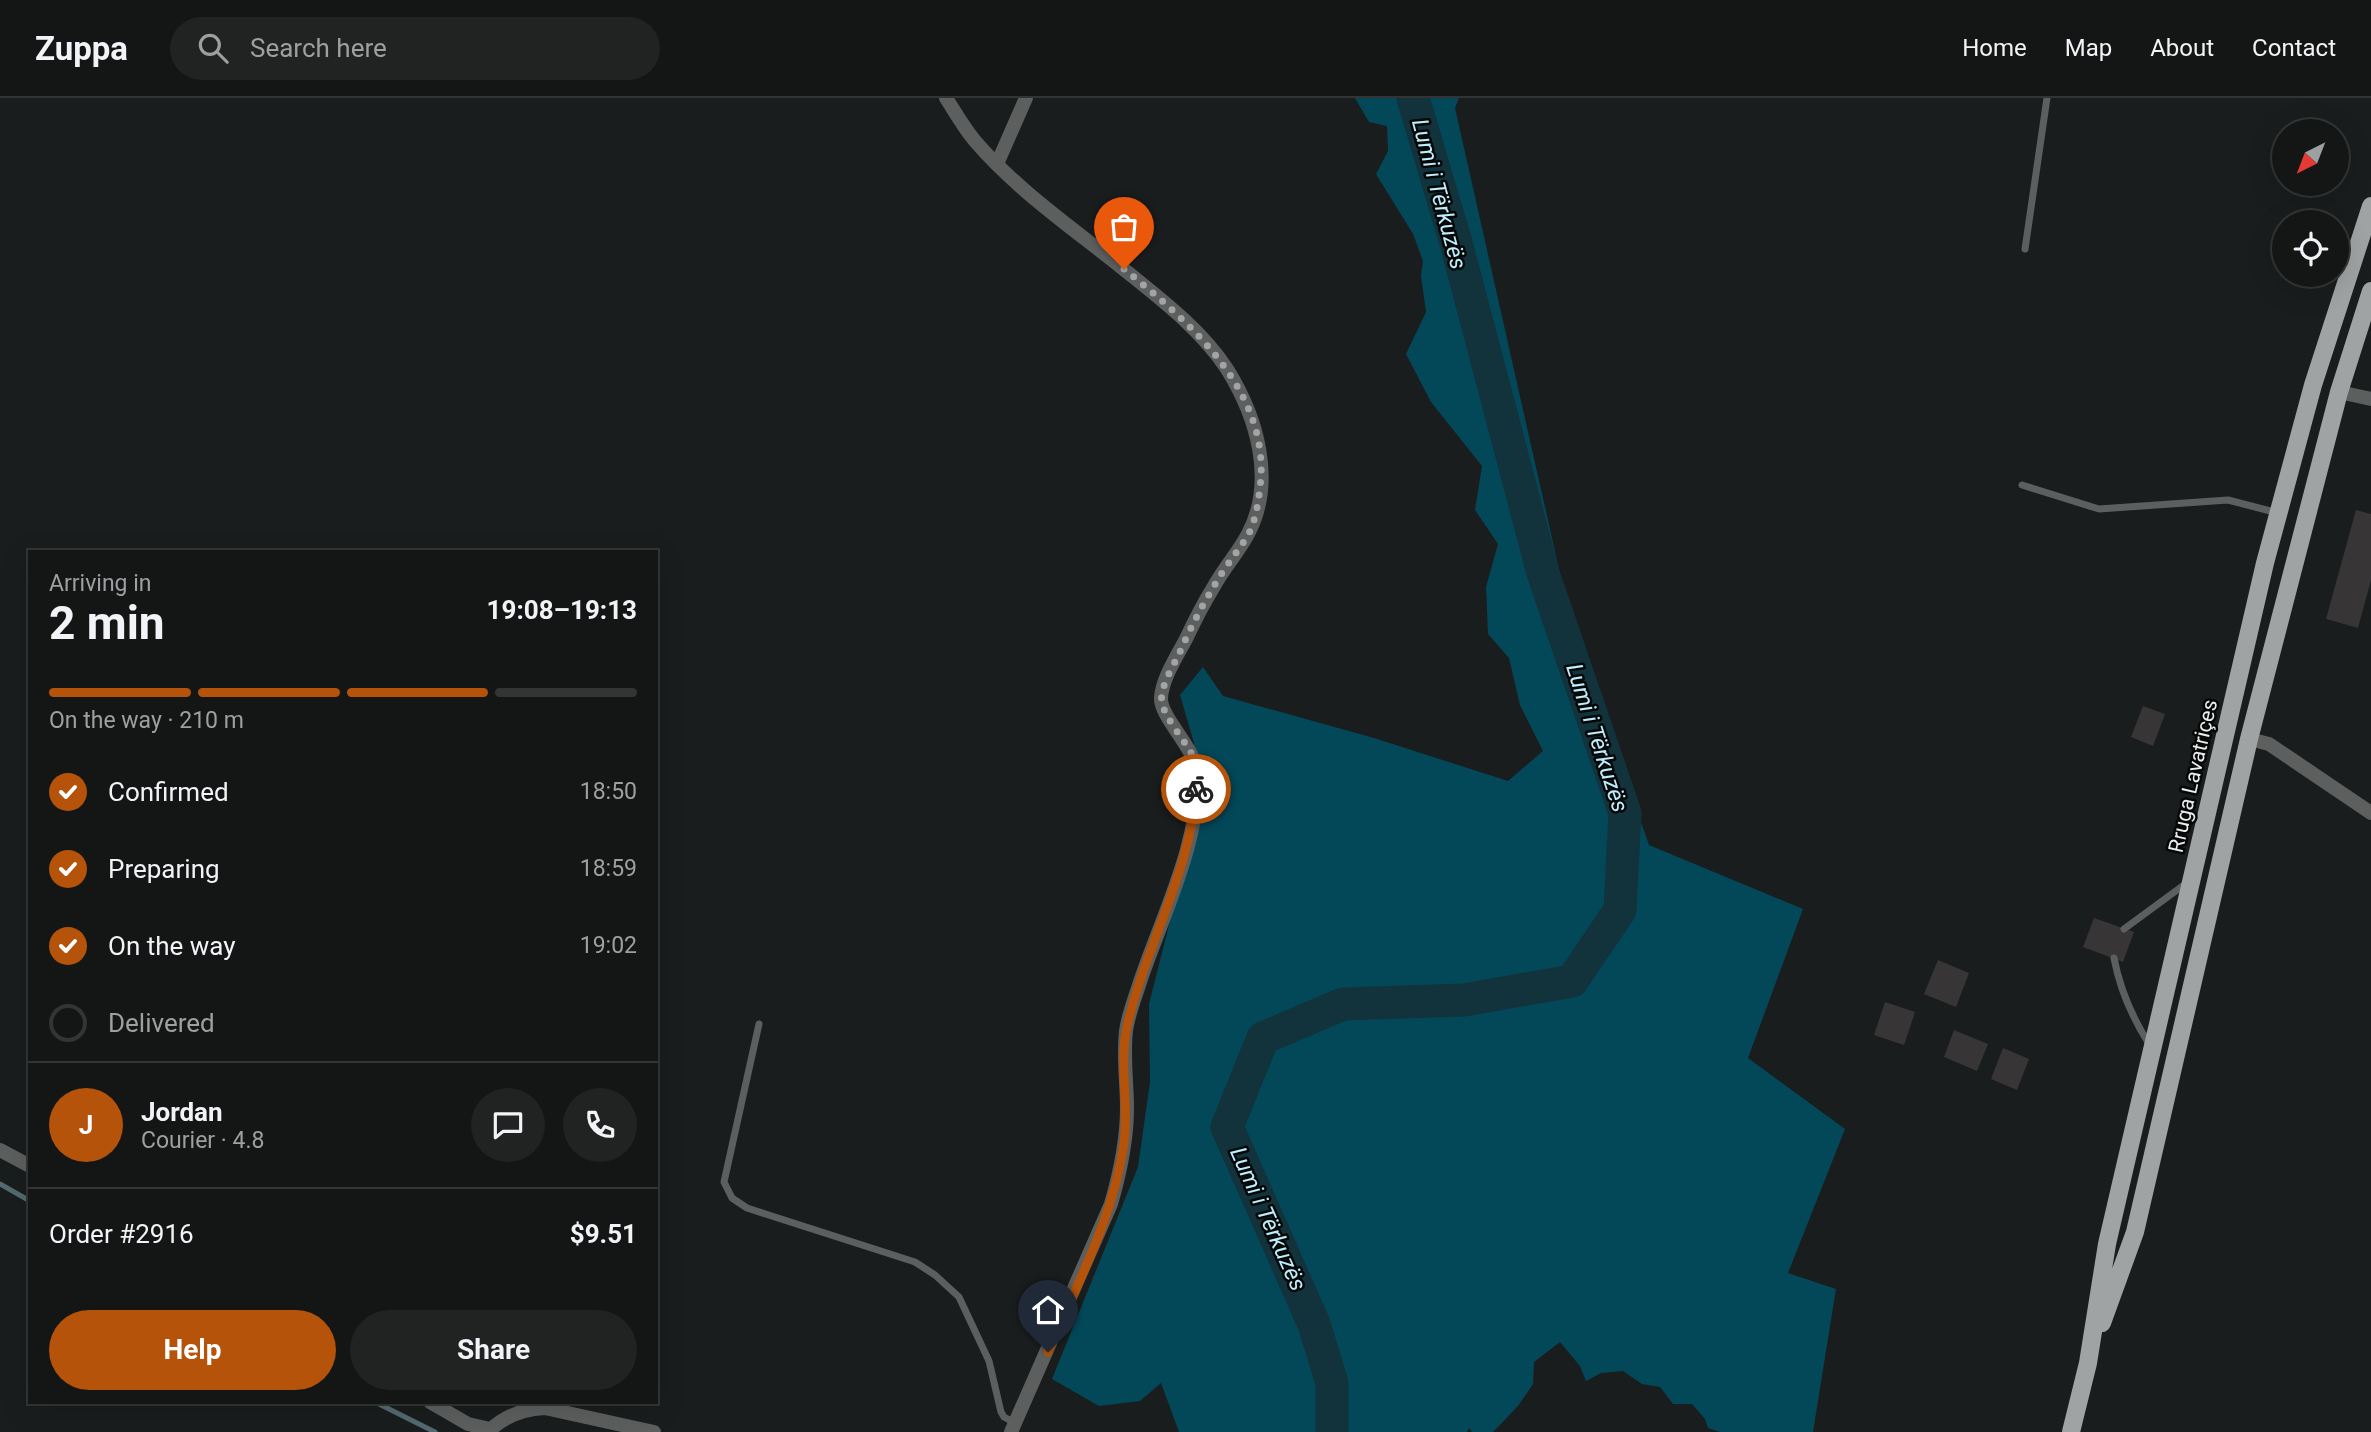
<!DOCTYPE html>
<html lang="en">
<head>
<meta charset="utf-8">
<style>
	body { margin:0; font-family:Roboto,sans-serif; background:#212323; color:#f1f3f6; height:100vh; display:flex; flex-direction:column; font-size:26px; white-space:nowrap }
	* { box-sizing:border-box; margin:0 }
	p { font-size:23px; color:#9d9fa1 }
	.icon { flex:none; width:38px; height:38px; fill:none; stroke:currentColor; stroke-width:2; stroke-linecap:round; stroke-linejoin:round }
	.map { position:relative; flex:1; overflow:hidden }
	.panel { position:absolute; left:28px; top:452px; width:630px; height:854px; display:flex; flex-direction:column; background:#141616; border-radius:0px; box-shadow:0 7px 28px #0002,0 0 0 2px #333535 }
	.panel>* { flex:none }
	.needle { width:46px; rotate:222deg }
	.controls { position:absolute; left:2272px; top:21px; display:grid; gap:14px }
	.controls a { display:grid; place-items:center; width:77px; height:77px; border-radius:50%; background:#141616; box-shadow:0 7px 28px #0002,0 0 0 2px #333535; font-size:35px }
	.pin { position:absolute; display:grid; place-items:center; width:60px; height:60px; color:#fff; margin:-72px -30px; border-radius:50% 50% 50% 0; rotate:-45deg; box-shadow:0 0 7px #0007 }
	.pin .icon { rotate:45deg }
	.courier { position:absolute; display:grid; place-items:center; width:70px; height:70px; margin:-35px; border:5px solid #b45309; border-radius:50%; background:#fff; color:#222; box-shadow:0 2px 9px #0007 }
	.headline em { font-style:normal; font-weight:700 }
	.headline div { display:flex; flex-direction:column-reverse }
	.headline { display:flex; align-items:center; justify-content:space-between; height:119px; padding:0 21px }
	h1 { font-size:46px; font-weight:700; line-height:52px }
	.bar { display:grid; grid-template-columns:repeat(4,1fr); gap:10px 7px; align-content:center; height:84px; padding:0 21px }
	.bar i { height:9px; border-radius:5px; background:#333535 }
	.bar .active { background:#b45309 }
	.bar p { grid-column:span 4 }
	.line { display:flex; align-items:center; gap:18px; padding:0 21px; border-top:2px solid #333535 }
	.line div { flex:1 }
	.round { display:grid; place-items:center; flex:none; width:74px; height:74px; border-radius:37px; background:#212323 }
	ol { padding:0 21px; list-style:none }
	li { display:flex; align-items:center; gap:21px; height:77px }
	li p { margin-inline-start:auto }
	li .icon { padding:7px; border-radius:50%; background:#b45309; color:#fff; stroke-width:4 }
	li:last-child { color:#9d9fa1 }
	li i { width:38px; height:38px; border:4px solid #333535; border-radius:50% }
	.primary-button { display:flex; gap:14px; margin-top:auto; padding:14px 21px }
	.primary-button a { flex:1; height:80px; border-radius:42px; background:#b45309; color:#fff; font-size:28px; font-weight:700; line-height:80px; text-align:center }
	.primary-button a+a { background:#212323; color:#f1f3f6 }
	header { display:flex; align-items:center; gap:42px; box-sizing:border-box; height:98px; padding:0 35px; background:#141616; border-bottom:2px solid #333535 }
	header strong { font-size:33px }
	nav { display:flex; gap:38px; margin-inline-start:auto; font-size:24px }
	.search { width:490px; height:63px; background:#212323; display:flex; align-items:center; gap:18px; box-sizing:border-box; padding:0 24px; border-radius:38px; color:#9d9fa1; font-size:26px }
	.map>svg:first-child { display:block }
	.green { fill:#034859 }
	.lines { fill:none; stroke-linecap:round; stroke-linejoin:round }
	.stream { stroke:#536a71; stroke-width:5 }
	.river { stroke:#12323c; stroke-width:33 }
	.building { fill:#383537 }
	.service { stroke:#5d5f5f; stroke-width:7 }
	.minor { stroke:#5d5f5f; stroke-width:14 }
	.primary { stroke:#a0a3a4; stroke-width:18 }
	.done { stroke:#a2a4a5; stroke-width:7; stroke-dasharray:0 12.6 }
	.route { stroke:#b45309; stroke-width:9 }
	.labels { text-anchor:middle; dominant-baseline:central; stroke-width:5; stroke-linejoin:round; paint-order:stroke }
	.street-label { font-size:21px; fill:#ebedee; stroke:#060707 }
	.water-label { font-size:23px; font-style:italic; fill:#beedfd; stroke:#060707 }
</style>
</head>
<body>
<header>
<strong>Zuppa</strong>
<div class="search"><svg class="icon" aria-label="search" viewBox="0 0 24 24"><circle cx="10" cy="10" r="6"/><path d="M15 15l6 6"/></svg>Search here</div>
<nav><a>Home</a><a>Map</a><a>About</a><a>Contact</a></nav>
</header>
<div class="map">
<svg width="2371" height="1334" viewBox="0 0 2371 1334">
	<rect width="100%" height="100%" fill="#1a1d1d"/>
	<path class="green" d="M1355,0H1459L1455,10L1572,529L1649,747L1803,811L1748,960L1845,1031L1788,1175L1836,1191L1813,1334H1720L1708,1330L1705,1321L1692,1306H1673L1660,1289L1642,1286L1623,1273L1601,1275L1586,1283L1580,1268L1560,1244L1534,1264L1533,1286L1518,1308L1493,1334H1472L1469,1330L1467,1334H1179L1161,1285L1140,1303L1099,1308L1052,1281L1138,1069L1150,984L1149,906L1201,701L1194,645L1180,597L1203,569L1223,598L1374,640L1508,683L1543,653L1520,607L1509,560L1488,536L1486,489L1498,446L1475,412L1482,368L1431,304L1406,256L1426,214L1421,178L1423,163L1413,136L1376,76L1388,53L1387,28L1369,24Z"/>
	<g class="lines">
		<path class="stream" d="M0,1086L30,1103
			M375,1304L435,1334"/>
		<path class="river" d="M1332,1334V1285L1314,1226L1227,1029L1263,940L1343,906L1464,902L1572,883L1620,812L1625,715L1543,475L1456,145L1413,0"/>
	</g>
	<path class="building" d="M2356,412L2371,416V482L2358,530L2326,521Z
		M2143,608L2165,616L2153,648L2131,639Z
		M2094,820L2134,834L2123,864L2083,849Z
		M1938,862L1969,875L1956,909L1924,896Z
		M1885,904L1915,914L1904,947L1874,937Z
		M1954,932L1988,946L1977,973L1944,959Z
		M2003,950L2029,961L2017,992L1991,981Z"/>
	<g class="lines">
		<path class="service" d="M2025,151L2047,0
			M2022,387L2099,411L2228,402L2278,415
			M2124,831L2188,784
			M2114,860C2120,892 2132,919 2149,946
			M759,926L724,1084L732,1100L747,1110L915,1164L935,1177L959,1199L989,1263L1001,1314L1004,1319L1015,1325"/>
		<path class="minor" d="M946,0C955,14 964,30 975,43C1016,91 1071,129 1121,169C1158,199 1200,230 1227,271C1257,319 1276,383 1248,436C1238,455 1223,471 1213,490C1203,506 1194,524 1186,541C1177,558 1162,581 1161,600C1160,619 1195,650 1197,674C1202,740 1161,821 1140,884C1135,900 1128,917 1126,933C1123,959 1127,985 1127,1010C1127,1043 1120,1075 1111,1106L1011,1334
			M997,66L1026,0
			M2339,294L2371,301
			M2249,641L2269,646L2371,715
			M0,1052L30,1068
			M430,1304L468,1326L490,1331
			M488,1334C504,1318 522,1311 545,1310L654,1334"/>
		<path class="primary" d="M2102,1225L2135,1134L2249,641L2339,294L2371,193
			M2071,1334L2088,1265L2107,1146L2265,465L2313,287L2371,108"/>
	</g>
	<g class="lines">
		<path class="done" d="M1124,171C1188,223 1266,289 1261,380C1259,399 1257,420 1248,437C1237,455 1223,471 1213,490C1200,511 1189,533 1179,556C1173,568 1165,581 1162,595C1157,617 1192,646 1197,669C1198,676 1197,684 1196,691"/>
		<path class="route" d="M1048,1254C1077,1186 1114,1118 1124,1045C1129,1008 1119,964 1127,929C1145,848 1191,774 1196,691"/>
	</g>
	<g class="labels">
		<g class="street-label">
			<text transform="translate(2193 678) rotate(-77)">Rruga Lavatriçes</text>
		</g>
		<g class="water-label">
			<text transform="translate(1439 96) rotate(75)">Lumi i Tërkuzës</text>
			<text transform="translate(1597 640) rotate(72)">Lumi i Tërkuzës</text>
			<text transform="translate(1268 1121) rotate(66)">Lumi i Tërkuzës</text>
		</g>
	</g>
</svg>
<div class="controls">
<a><svg class="needle" viewBox="-14 -14 28 28"><path d="M0-13l5 13h-10z" fill="#e53935"/><path d="M0 13l5-13h-10z" fill="#9d9fa1"/></svg></a>
<a><svg class="icon" aria-label="locate" viewBox="0 0 24 24"><circle cx="12" cy="12" r="6"/><path d="M12 2v4M12 18v4M2 12h4M18 12h4"/></svg></a>
</div>
<div class="pin" style="left:1124px;top:171px;background:#ea580c"><svg class="icon" aria-label="bag" viewBox="0 0 24 24"><path d="M5 8h14l-1 12H6zM9 8a3 3 0 0 1 6 0"/></svg></div>
<div class="pin" style="left:1048px;top:1254px;background:#1f2937"><svg class="icon" aria-label="home" viewBox="0 0 24 24"><path d="M3 11l9-7 9 7M6 9v11h12V9"/></svg></div>
<div class="courier" style="left:1196px;top:691px"><svg class="icon" aria-label="bike" viewBox="0 0 24 24"><circle cx="6" cy="16" r="4"/><circle cx="18" cy="16" r="4"/><path d="M6 16l4-8h5l3 8M10 8l3 8H6M13 5h3"/></svg></div>
<section class="panel">
<div class="headline"><div><h1>2 min</h1><p>Arriving in</p></div><em>19:08–19:13</em></div>
<div class="bar"><i class="active"></i><i class="active"></i><i class="active"></i><i></i><p>On the way · 210 m</p></div>
<ol>
<li><svg class="icon" aria-label="check" viewBox="0 0 24 24"><path d="M5 12l5 5 9-10"/></svg>Confirmed<p>18:50</p></li>
<li><svg class="icon" aria-label="check" viewBox="0 0 24 24"><path d="M5 12l5 5 9-10"/></svg>Preparing<p>18:59</p></li>
<li><svg class="icon" aria-label="check" viewBox="0 0 24 24"><path d="M5 12l5 5 9-10"/></svg>On the way<p>19:02</p></li>
<li><i></i>Delivered</li>
</ol>
<div class="line" style="height:126px"><b class="round" style="background:#b45309;color:#fff">J</b><div><b>Jordan</b><p>Courier · 4.8</p></div><a class="round"><svg class="icon" aria-label="chat" viewBox="0 0 24 24"><path d="M4 5h16v11H9l-5 4z"/></svg></a><a class="round"><svg class="icon" aria-label="phone" viewBox="0 0 24 24"><path d="M5 4h4l2 5-3 2q2 4 5 5l2-3 5 2v4C11 20 4 13 5 4z"/></svg></a></div>
<div class="line" style="height:91px"><div>Order #2916</div><b>$9.51</b></div>
<div class="primary-button"><a>Help</a><a>Share</a></div>
</section>
</div>
</body>
</html>
